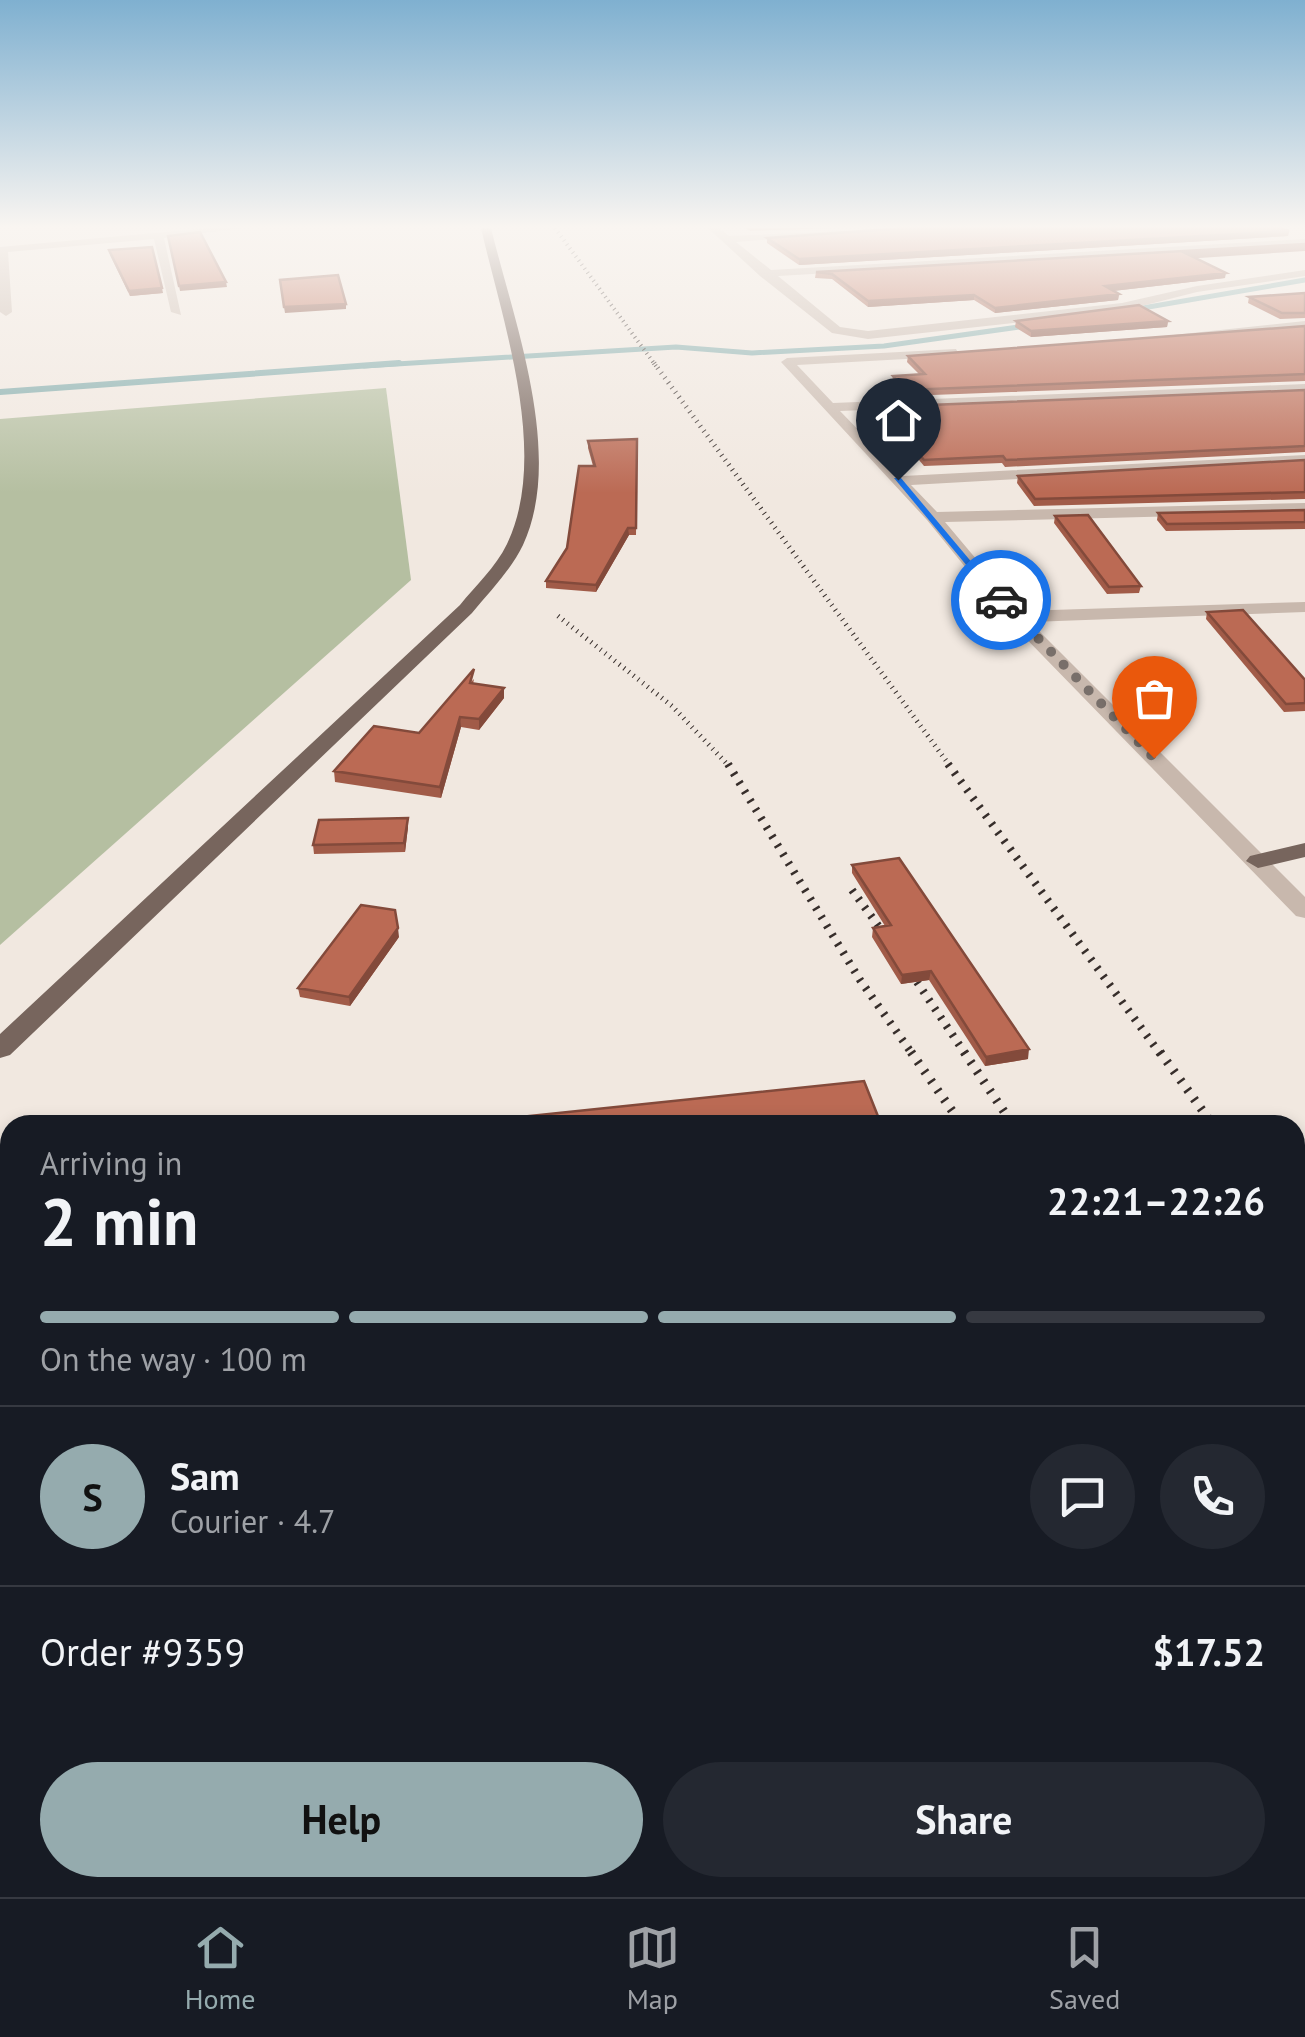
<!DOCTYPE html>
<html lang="en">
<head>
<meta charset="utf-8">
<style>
	body { margin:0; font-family:"PT Sans",sans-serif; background:#242831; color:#f1f3f6; height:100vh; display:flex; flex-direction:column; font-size:38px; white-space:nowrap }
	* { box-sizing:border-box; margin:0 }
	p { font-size:32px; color:#9ea1a6 }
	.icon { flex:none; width:55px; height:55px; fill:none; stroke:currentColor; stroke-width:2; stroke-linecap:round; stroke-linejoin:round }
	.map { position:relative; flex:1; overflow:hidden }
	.sheet { position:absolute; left:0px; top:1115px; width:1305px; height:782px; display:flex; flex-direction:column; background:#171b24; border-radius:30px 30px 0 0; box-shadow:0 5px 15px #0003 }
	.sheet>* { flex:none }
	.pin { position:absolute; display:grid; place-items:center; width:85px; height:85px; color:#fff; margin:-102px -42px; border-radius:50% 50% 50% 0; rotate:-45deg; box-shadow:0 0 10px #0007 }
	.pin .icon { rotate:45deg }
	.courier { position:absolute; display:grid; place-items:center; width:100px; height:100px; margin:-50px; border:8px solid #1a73e8; border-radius:50%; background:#fff; color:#222; box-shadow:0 2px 12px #0007 }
	.overview em { font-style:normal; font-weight:700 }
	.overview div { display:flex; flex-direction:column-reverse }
	.overview { display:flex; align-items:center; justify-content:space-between; height:170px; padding:0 40px }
	h1 { font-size:65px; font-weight:700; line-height:75px }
	.bar { display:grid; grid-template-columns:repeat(4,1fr); gap:15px 10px; align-content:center; height:120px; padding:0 40px }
	.bar i { height:12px; border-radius:8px; background:#363941 }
	.bar .selected { background:#95abae }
	.bar p { grid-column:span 4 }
	.line { display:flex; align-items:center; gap:25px; padding:0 40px; border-top:2px solid #363941 }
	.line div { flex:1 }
	.round { display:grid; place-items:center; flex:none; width:105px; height:105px; border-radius:52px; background:#242831 }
	.cta { display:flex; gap:20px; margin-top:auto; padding:20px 40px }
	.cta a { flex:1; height:115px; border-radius:60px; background:#95abae; color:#111; font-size:40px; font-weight:700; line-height:115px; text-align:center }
	.cta a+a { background:#242831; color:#f1f3f6 }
	.dock { display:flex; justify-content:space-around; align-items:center; height:140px; border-top:2px solid #363941; background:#171b24; font-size:28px; color:#9ea1a6 }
	.dock a { display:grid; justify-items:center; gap:5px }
	.dock .selected { color:#95abae }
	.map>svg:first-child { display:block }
	.green { fill:#b5bfa1 }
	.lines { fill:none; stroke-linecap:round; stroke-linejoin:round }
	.stream-far1 { stroke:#81abab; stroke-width:5 }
	.stream { stroke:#81abab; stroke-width:6 }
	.minor { fill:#c8b8ad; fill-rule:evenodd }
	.major { fill:#77655d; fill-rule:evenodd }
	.rail-far4 { stroke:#372e2b; stroke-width:4; stroke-dasharray:1 4; stroke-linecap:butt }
	.rail-far3 { stroke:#372e2b; stroke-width:5; stroke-dasharray:1 5; stroke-linecap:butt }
	.rail-far2 { stroke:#372e2b; stroke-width:8; stroke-dasharray:2.5 8; stroke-linecap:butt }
	.rail-far1 { stroke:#372e2b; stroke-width:9; stroke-dasharray:2.5 9; stroke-linecap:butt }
	.rail { stroke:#372e2b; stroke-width:11; stroke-dasharray:4 11; stroke-linecap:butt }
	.wall { fill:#a15b48 }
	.shaded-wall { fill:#834a3b }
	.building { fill:#bb6a54; stroke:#834a3b; stroke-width:2.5 }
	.route { fill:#1a73e8 }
	.done { stroke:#786f6a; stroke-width:10; stroke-dasharray:0 18 }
</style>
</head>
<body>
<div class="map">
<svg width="1305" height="1897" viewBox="0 0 1305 1897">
	<rect width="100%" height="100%" fill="#f1e8e0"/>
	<path class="green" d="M386,388L411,580L0,945V419Z"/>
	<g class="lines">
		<path class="stream-far1" d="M1131,310L1305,280
			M364,366L676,347L752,353L884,346L1026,326"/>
		<path class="stream" d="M0,392L399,363"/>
		<path class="minor" d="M210,228H244L164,238L181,315L171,312L154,239L8,252L12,312L6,316L0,312V247Z
			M708,228H719L729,236L913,228L736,242L771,270L1305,239V245L778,276L840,327L868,331L1122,303L1197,286L1305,270V276L1197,292L1122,311L868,339L832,333L760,276Z
			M1305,321V329L1151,342L1145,338Z
			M956,349L960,356L797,365L833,403L1305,384V392L840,411L903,476L1305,455V463L911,485L937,512L1305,503V513L945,522L1020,611L1305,602V612L1030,622L1305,897V918L1296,916L1009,621L927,520L781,362L787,358Z"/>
		<path class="major" d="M481,228H491C513,319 565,454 523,545C511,570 490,591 472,613L10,1055L0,1058V1034L460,605C475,586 496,567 507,544C550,454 502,320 481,228Z
			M1305,843V857L1258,868L1246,861L1250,856Z"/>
		<path class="rail-far4" d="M555,228L656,366"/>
		<path class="rail-far3" d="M654,363L950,766
			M558,616L672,706L729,766"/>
		<path class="rail-far2" d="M728,764L860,980L913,1055
			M948,764L1161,1055
			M852,890L885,935
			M917,982L966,1055"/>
		<path class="rail-far1" d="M911,1052L962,1125
			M964,1052L1013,1125
			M1160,1052L1213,1125
			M1295,1237L1305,1251"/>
		<path class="rail" d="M1295,1546L1305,1561
			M1295,1567L1305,1580"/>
	</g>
	<path class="wall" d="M745,228H835L750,231Z
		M1289,231L1288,236L799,265L767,243V238Z
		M109,250L163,293L130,296L110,255Z
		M1194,258L1225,278L1113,291L1119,294L1118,300L995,313L974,300L868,307L832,279L815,278L816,272Z
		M1305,293V318L1280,319L1248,303L1249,297Z
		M1016,321H1168L1167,327L1031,337L1015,327Z
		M1305,326V381L906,396L892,382L893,376L919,374L907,362L908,356Z
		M1305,390V452L1005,467L1002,463L924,466L880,413V407Z
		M637,439L636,535H629L596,592L546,588V581L567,548L593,466L588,448V441Z
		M1305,460V499L1034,506L1017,483L1018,476Z
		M1305,510V529L1166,531L1157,520L1158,513Z
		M1055,516L1141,586L1139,593L1107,594L1054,523Z
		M1207,612L1305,680V711L1284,712L1206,619Z
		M474,679L473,684L504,698L479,730L461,727L441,798L335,782L334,771L419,733Z
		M408,827L405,852L314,854L313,845Z
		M852,865L1028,1059L985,1066L929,980L901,984L872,937L873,928L885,926L852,873Z
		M399,937L350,1006L300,997L298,988Z"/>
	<path class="shaded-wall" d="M1289,231L1288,236L799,265V259Z
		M1305,246V251L1184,259L1185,253Z
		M1226,273L1225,278L1104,292L1105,286Z
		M226,282L227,287L180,291L179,286Z
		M162,288L163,293L130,296L129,291Z
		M1119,294L1118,300L995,313V308Z
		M974,295V300L868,307V301Z
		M346,304V309L285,313L284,307Z
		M1168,321L1167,327L1031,337V331Z
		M628,528L629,535L596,592V585Z
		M504,688V698L479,730V719Z
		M460,717L461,727L441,798L440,787Z
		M408,818V827L405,852L404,843Z
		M398,928L399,937L350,1006L349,997Z
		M931,971L929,980L901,984L902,975Z
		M1029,1049L1028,1059L985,1066L986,1057Z
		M10,1385V1409L0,1421V1397Z
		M43,1888H49L47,1897H42Z"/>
	<path class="building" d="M904,228H1281L1289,231L799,259L767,238Z
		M200,232L226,282L179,286L168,236Z
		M1305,244V246L1185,253L1226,273L1105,286L1119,294L995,308L974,295L868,301L832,274L816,272Z
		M152,247L162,288L129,291L109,250Z
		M338,275L346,304L284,307L280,280Z
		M1305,293V313H1282L1249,297Z
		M1139,305L1168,321L1031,331L1016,321Z
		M1305,326V374L906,390L893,376L925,374L908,356Z
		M1305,390V446L1006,460L1003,456L924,460L880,407Z
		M637,439L636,528H628L596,585L546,581L567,548L579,466H595L588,441Z
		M1305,460V492L1035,499L1018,476Z
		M1305,510V522L1167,524L1158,513Z
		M1088,515L1141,586L1109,587L1055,516Z
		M1243,610L1305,680V703L1286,704L1207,612Z
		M474,669L470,683L504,688L479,719L460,717L440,787L334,771L374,726L419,733Z
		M408,818L404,843L313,845L319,820Z
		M899,858L1029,1049L986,1057L931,971L902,975L873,928L891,925L852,865Z
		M361,905L395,910L398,928L349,997L298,988Z
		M864,1081L881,1124L868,1125H463V1123Z
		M10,1309V1385L0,1397V1320Z
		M10,1566V1888H43L42,1897H0V1568Z
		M555,1888H687L689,1894L681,1897H558Z"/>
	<linearGradient id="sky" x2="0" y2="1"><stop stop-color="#7fb0d0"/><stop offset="0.46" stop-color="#f9f5f1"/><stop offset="1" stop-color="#f9f5f1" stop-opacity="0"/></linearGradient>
	<rect width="1305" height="493" fill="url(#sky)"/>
	<path class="route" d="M894,478H901L1005,602H997Z"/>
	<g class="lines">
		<path class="done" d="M1001,600L1154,758"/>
	</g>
</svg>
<div class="pin" style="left:1154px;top:758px;background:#ea580c"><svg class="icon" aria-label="bag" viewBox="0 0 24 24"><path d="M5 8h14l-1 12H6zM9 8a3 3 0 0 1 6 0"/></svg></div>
<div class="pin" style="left:898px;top:480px;background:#1f2937"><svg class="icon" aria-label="home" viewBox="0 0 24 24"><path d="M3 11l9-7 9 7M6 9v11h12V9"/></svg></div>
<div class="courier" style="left:1001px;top:600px"><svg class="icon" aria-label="car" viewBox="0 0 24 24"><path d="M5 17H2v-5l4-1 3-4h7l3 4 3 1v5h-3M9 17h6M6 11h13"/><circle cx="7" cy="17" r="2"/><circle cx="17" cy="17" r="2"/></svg></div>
<section class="sheet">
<div class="overview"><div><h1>2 min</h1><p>Arriving in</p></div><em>22:21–22:26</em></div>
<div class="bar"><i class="selected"></i><i class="selected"></i><i class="selected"></i><i></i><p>On the way · 100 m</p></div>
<div class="line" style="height:180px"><b class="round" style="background:#95abae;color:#111">S</b><div><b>Sam</b><p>Courier · 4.7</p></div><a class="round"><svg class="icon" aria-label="chat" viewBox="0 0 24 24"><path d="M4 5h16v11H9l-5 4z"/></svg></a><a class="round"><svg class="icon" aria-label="phone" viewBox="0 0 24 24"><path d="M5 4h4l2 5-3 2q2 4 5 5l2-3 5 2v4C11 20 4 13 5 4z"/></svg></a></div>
<div class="line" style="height:130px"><div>Order #9359</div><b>$17.52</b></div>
<div class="cta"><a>Help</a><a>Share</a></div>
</section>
</div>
<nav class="dock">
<a class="selected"><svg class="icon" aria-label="home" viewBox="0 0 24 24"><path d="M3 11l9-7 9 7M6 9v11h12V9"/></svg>Home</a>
<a><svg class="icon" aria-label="map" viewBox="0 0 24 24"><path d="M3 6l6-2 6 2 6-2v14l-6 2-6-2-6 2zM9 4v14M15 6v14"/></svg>Map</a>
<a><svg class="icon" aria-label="saved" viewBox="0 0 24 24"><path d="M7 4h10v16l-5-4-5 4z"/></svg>Saved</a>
</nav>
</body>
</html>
